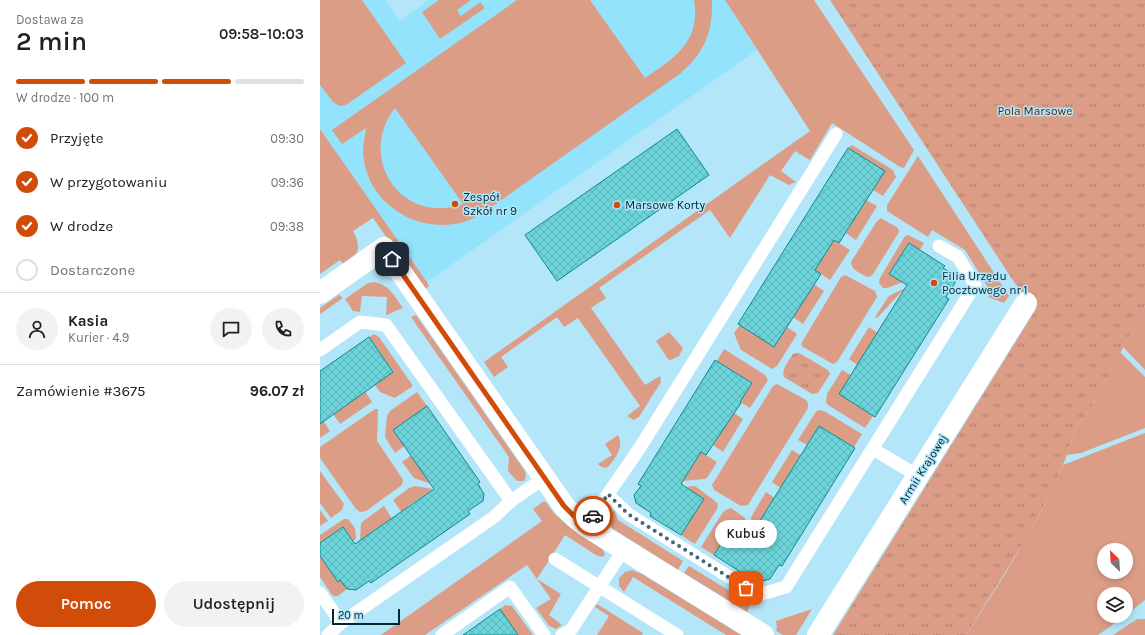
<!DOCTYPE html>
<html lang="pl">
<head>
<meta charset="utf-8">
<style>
	body { margin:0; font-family:Karla,sans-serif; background:#f2f2f2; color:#202124; height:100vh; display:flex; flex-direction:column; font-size:15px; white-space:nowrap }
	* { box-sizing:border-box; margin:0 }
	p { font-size:13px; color:#757577 }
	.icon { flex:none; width:22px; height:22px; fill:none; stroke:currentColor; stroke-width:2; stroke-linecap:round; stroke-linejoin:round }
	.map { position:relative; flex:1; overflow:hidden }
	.side { display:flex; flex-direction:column; background:#fff; width:320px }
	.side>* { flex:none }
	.needle { width:26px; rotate:335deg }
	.tools { position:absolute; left:777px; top:543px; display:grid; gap:8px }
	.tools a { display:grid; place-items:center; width:36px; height:36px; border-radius:50%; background:#fff; box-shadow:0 2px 6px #0003; font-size:20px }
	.scale { position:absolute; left:12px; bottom:10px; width:68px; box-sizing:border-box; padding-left:4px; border:2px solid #002833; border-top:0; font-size:11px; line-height:14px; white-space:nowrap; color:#002833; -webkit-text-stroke:3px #b3e6f8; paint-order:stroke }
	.pin { position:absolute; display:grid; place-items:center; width:34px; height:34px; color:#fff; margin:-17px; border-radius:8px; box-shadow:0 2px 6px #0006 }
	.courier { position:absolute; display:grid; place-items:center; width:40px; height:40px; margin:-20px; border:3px solid #d14c08; border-radius:50%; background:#fff; color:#222; box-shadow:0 1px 5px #0007 }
	.bubble { position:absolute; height:28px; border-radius:14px; background:#fff; box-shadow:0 2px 6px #0003; font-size:13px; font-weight:600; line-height:28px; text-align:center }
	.summary em { font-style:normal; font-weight:600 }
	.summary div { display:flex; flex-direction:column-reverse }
	.summary { display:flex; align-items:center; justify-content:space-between; height:68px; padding:0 16px }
	h1 { font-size:26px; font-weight:600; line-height:30px }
	.bar { display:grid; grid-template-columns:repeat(4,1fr); gap:6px 4px; align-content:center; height:48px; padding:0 16px }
	.bar i { height:5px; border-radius:3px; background:#e0e0e0 }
	.bar .selected { background:#d14c08 }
	.bar p { grid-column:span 4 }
	.line { display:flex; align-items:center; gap:10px; padding:0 16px; border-top:1px solid #e0e0e0 }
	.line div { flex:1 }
	.round { display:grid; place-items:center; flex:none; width:42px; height:42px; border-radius:21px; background:#f2f2f2 }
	ol { padding:0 16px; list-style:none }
	li { display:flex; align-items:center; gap:12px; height:44px }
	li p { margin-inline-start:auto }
	li .icon { padding:4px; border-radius:50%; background:#d14c08; color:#fff; stroke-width:4 }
	li:last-child { color:#757577 }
	li i { width:22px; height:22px; border:2px solid #e0e0e0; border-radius:50% }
	.action { display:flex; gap:8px; margin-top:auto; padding:8px 16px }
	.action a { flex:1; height:46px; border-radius:24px; background:#d14c08; color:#fff; font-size:16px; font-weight:600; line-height:46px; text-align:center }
	.action a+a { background:#f2f2f2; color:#202124 }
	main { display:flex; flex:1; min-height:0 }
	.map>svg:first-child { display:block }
	.built { fill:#94e3fc }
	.green { fill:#dc9d86; fill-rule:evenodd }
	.park { fill:url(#park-tufts) }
	.building { fill:url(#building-cross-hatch); stroke:#0b8a91 }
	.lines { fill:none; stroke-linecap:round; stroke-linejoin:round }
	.lane { stroke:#fff; stroke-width:13 }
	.street { stroke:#fff; stroke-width:22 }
	.done { stroke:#3f6a78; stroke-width:4; stroke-dasharray:0 7.2 }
	.route { stroke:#d14c08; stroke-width:5 }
	.poi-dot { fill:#d14c08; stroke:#b3e6f8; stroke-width:1.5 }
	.labels { text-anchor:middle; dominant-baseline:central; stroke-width:3; stroke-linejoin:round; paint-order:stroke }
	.park-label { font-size:12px; fill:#5c1e03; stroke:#b3e6f8 }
	.poi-label { font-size:12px; fill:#002833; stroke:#b3e6f8; text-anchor:start }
	.street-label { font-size:12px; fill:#002833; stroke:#b3e6f8 }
</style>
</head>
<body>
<main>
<section class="side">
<div class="summary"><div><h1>2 min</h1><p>Dostawa za</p></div><em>09:58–10:03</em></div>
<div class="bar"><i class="selected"></i><i class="selected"></i><i class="selected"></i><i></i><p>W drodze · 100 m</p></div>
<ol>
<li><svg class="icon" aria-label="check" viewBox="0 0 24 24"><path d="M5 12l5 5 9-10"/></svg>Przyjęte<p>09:30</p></li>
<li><svg class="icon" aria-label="check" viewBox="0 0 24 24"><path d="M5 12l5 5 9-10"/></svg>W przygotowaniu<p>09:36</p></li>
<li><svg class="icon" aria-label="check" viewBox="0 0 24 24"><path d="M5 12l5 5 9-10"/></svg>W drodze<p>09:38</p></li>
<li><i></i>Dostarczone</li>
</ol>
<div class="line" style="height:72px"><a class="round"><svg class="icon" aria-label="person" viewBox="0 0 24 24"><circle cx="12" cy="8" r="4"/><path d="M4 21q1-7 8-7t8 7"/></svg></a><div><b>Kasia</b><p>Kurier · 4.9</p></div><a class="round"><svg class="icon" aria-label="chat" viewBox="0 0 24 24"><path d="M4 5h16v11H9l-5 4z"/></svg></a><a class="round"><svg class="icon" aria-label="phone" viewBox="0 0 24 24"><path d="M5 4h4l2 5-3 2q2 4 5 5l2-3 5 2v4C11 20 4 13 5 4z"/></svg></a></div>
<div class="line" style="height:52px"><div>Zamówienie #3675</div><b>96.07 zł</b></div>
<div class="action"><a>Pomoc</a><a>Udostępnij</a></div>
</section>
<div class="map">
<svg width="825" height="635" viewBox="0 0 825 635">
	<defs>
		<pattern id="park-tufts" width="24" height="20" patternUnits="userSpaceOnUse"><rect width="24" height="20" fill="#dc9d86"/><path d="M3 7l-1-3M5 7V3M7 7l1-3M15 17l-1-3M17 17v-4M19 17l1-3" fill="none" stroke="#b0806e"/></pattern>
		<pattern id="building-cross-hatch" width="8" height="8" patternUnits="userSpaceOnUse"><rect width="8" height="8" fill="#6cd3d9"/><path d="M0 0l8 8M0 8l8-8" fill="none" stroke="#5cb5bb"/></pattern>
	</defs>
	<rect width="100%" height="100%" fill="#b3e6f8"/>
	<path class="built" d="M0,0H65L80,21L109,0H405L437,50L107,282L0,129Z"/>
	<path class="green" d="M0,0H42L86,63L26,105L19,106L13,102L0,85Z
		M119,0H151L137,10L141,16L160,2L165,8L120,39L102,12Z
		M197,0H270L325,78C355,58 381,41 374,0H392C393,31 385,52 361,73L163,213C154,218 145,223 134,224C90,231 45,199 43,152C43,144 45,136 46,128L22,144L12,130ZM75,108L143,204C82,226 36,158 75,108Z
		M405,0H494L594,150L584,168L580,167L512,123L490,160L475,151L461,171L476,182L469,185L450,175L410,238L390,210L279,288L286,298L271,308L325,385L340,376L341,382L319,417L314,420L307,416L320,406L258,318L244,327L237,317L181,357L188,367L174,377L164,362L490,131Z
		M0,129L107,282L109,286L104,290L53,218L33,231C42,248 39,255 24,265L20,260L0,274Z
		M532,145L573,170L576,177L563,196L553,190L565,171L528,148Z
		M598,156L689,296L684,303L668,297L671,292L645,250L612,230L608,237L567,211V205Z
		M546,200L557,206L536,240L526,233L530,227L528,225Z
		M561,218L578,228L579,232L553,274L551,276L547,277C540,273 531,270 531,262L557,221Z
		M588,235L604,243L600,250L589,243L583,282L567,288H563L559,283L560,278L585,236Z
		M514,240L530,250L510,280L495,270Z
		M525,275L555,291L557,297L517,362L513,364L483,347L481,344L521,277Z
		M54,282C70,285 74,296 83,308L66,315L67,297L42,296L40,312L33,311L25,299L48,283Z
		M494,284L504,291L483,324L473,317Z
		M585,288L557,318L555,317L569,296Z
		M19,295L23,298L0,314V308Z
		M825,306V370L803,347Z
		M96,315L205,471L206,476L204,481H197L188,471L189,457L91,317Z
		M420,325L454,346L467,327L477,334L457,366L452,369L421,350L414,333Z
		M549,327L559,334C550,343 543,354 539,366L529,359Z
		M349,332L363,348L359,356L351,360L348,359L336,341Z
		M54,334L59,337L93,386L75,398L60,392L55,385L73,371L49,337Z
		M404,349L445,375L448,380L430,408L420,402L432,383L397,361Z
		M800,352L825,377V428L761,453L747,455L756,427L772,406Z
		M522,370L531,375L519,394L553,416L545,428L508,405L506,402L507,394Z
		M457,384L486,400L488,403V408L428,505L421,506L394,490L392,485L453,386Z
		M45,391L52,402L20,424L13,414Z
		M97,392L107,406L73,430L79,439L86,445L75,453L65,437L67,416L70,411Z
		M55,409H58V412L57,441L82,478L83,480L82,485L46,511L40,512L36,509L0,458V447Z
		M498,410L504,411L542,434L534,447L499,426L487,445L478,440L495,413Z
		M414,413L423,419L403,452L393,445L397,439L395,437Z
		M0,416L10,431L0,438Z
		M825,433V600L806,615V594H784V616H805L778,635H646C682,580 717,525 743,465ZM784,550H806V572H784Z
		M298,435C304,447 296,458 288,467C283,468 282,468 278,464L292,455L285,444Z
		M472,450L482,456L478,463L476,462L465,481L466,482L462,489L452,482Z
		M381,452L397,462L387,478L384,479L363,481Z
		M93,454L114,485L94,478L82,462Z
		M0,471L24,504L22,510L11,518L0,503Z
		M95,486L113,489L88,506L89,508L82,513L73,500L89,488Z
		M372,486H375L395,501L398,504L397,509L375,544L361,535L383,499L366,487Z
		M446,492L456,499L450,504L433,531L431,517Z
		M224,501C229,504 231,511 236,515C249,528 264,537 279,547L283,550L285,555L282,557L276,555L245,535L217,579L241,594L229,615L242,625L236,629L229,626L216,608L231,599L207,565L105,635H61L222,521L213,509Z
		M64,506L73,520L66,524L65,523L40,540L41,524L42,522Z
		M411,508L425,518L430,535L413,524L394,555L381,547L403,512L408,509Z
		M0,510L8,521L0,526Z
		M294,510L298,520L363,561L358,570L292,528L287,519Z
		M24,519H28L35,528L36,539L33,541L23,527L0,543V535Z
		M0,556L1,558L4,556L7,566L17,581L20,580L27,589L18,596H14L12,595L0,577Z
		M369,566L431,604L427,612L364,573Z
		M312,570L322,574L421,635H406L313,577L304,592L299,586V578L305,572Z
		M277,604L323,633L322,635H277L289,616L275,607Z
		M185,605L192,606L213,635H198L180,609Z
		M492,609L476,635H463L456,631L457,627L456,621Z
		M817,619H825V635H793Z"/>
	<path class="park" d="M510,0H825V306L772,406L756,427L747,455L735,484L706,539L646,635H513L716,309L694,282Z
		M476,353H479L508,370L510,374L498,393L492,394L464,377C461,369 469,361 473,354Z"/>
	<path class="building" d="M357,129L389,175L237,281L205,235Z
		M528,148L565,171L519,243L514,240L495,270L501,274L454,347L418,324Z
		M589,243L625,266L623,268L633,274L635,283L626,297L629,299L555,417L519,394L587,285L569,274Z
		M49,337L73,372L0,424V371Z
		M395,360L432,383L420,402L421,403L386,455L381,452L361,484L384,499L361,535L330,516L331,513L316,503L314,495L321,486L318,484Z
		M107,406L160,482L158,484L164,494L163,501L148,511L150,514L51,583L49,581L36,590L27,589L20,580L18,582L0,556V543L23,527L35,544L114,489L73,430Z
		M499,426L535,448L462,566L459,565L450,579L442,581L432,575L430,578L394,555L413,524L431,535Z
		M180,609L198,635H143Z"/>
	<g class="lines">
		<path class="lane" d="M0,350L40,322L66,325L191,501L224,478
			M553,449L598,476
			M288,495L308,514L438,595L466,587L655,285L638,257L619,246
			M266,526L319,449L516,134
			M235,559L357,635
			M0,593L21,623
			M8,635L21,623L174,517L191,501
			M122,635L190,587L224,635
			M242,635L251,630L304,549"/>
		<path class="street" d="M0,293L64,248L244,506L255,517L266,526L443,635
			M498,635L706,303"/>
	</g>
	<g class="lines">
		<path class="done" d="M273,516L288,494L308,514L426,588"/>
		<path class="route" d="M72,259L244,506L255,517L266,526L273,516"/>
	</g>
	<g class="poi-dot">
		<circle cx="135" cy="204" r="4"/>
		<circle cx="297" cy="205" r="4"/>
		<circle cx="614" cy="283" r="4"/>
	</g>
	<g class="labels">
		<g class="park-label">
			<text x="715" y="111">Pola Marsowe</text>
		</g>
		<g class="poi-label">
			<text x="143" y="197">Zespół<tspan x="143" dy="14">Szkół nr 9</tspan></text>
			<text x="305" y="205">Marsowe Korty</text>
			<text x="622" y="276">Filia Urzędu<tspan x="622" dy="14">Pocztowego nr 1</tspan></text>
		</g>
		<g class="street-label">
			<text transform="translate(603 469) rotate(-58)">Armii Krajowej</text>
		</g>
	</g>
</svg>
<div class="tools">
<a><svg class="needle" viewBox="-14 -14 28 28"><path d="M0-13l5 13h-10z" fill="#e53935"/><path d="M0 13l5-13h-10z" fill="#757577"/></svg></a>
<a><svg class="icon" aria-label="layers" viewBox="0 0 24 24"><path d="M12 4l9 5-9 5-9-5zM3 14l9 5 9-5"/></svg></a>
</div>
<div class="scale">20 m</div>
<div class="pin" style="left:426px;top:588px;background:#ea580c"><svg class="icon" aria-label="bag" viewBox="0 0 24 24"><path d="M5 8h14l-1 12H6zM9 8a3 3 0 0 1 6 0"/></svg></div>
<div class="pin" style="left:72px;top:259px;background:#1f2937"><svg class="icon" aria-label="home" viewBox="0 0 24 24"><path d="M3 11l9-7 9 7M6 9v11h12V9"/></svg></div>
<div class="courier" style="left:273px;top:516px"><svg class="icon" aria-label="car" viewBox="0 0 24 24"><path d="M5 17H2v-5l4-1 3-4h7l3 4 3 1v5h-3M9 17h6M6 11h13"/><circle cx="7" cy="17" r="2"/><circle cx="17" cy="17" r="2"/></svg></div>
<div class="bubble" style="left:395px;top:520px;width:62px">Kubuś</div>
</div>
</main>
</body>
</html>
